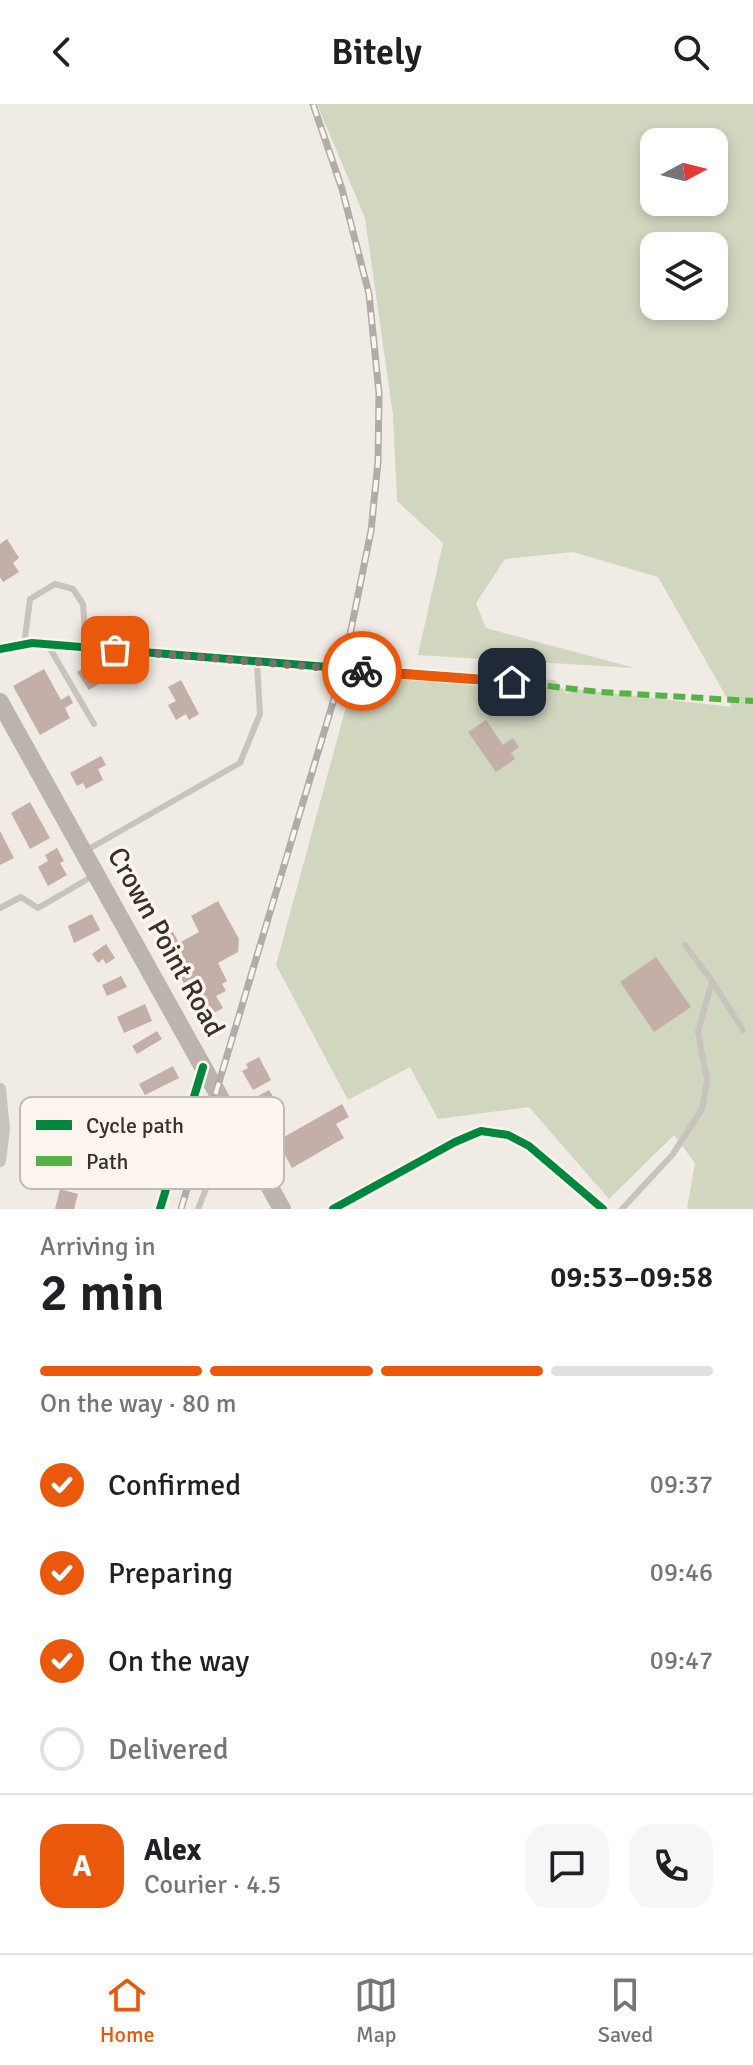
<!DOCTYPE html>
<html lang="en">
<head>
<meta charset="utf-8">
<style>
	body { margin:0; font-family:Signika,sans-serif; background:#f6f6f6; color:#202124; height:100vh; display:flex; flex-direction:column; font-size:30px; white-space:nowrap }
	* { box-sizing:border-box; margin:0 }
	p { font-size:26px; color:#757577 }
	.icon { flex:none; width:44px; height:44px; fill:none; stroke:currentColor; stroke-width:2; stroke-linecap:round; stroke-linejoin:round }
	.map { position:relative; height:1105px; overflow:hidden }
	.side { display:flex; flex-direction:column; background:#fff; flex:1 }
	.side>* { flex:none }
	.needle { width:52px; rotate:83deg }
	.fabs { position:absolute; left:640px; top:24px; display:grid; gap:16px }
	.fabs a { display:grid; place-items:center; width:88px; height:88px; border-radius:16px; background:#fff; box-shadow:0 4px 12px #0003; font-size:40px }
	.pin { position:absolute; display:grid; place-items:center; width:68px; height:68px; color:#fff; margin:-34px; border-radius:16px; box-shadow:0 4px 12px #0006 }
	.courier { position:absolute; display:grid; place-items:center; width:80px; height:80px; margin:-40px; border:6px solid #ea580c; border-radius:50%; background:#fff; color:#222; box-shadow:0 2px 10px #0007 }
	.summary em { font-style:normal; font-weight:600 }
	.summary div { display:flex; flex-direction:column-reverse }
	.summary { display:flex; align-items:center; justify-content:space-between; height:136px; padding:0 40px }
	h1 { font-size:52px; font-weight:600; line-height:60px }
	.bar { display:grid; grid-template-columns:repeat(4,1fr); gap:12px 8px; align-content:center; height:96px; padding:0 40px }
	.bar i { height:10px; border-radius:6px; background:#e0e0e0 }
	.bar .active { background:#ea580c }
	.bar p { grid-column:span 4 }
	.line { display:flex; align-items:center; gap:20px; padding:0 40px; border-top:2px solid #e0e0e0 }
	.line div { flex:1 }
	.round { display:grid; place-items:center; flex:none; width:84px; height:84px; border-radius:24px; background:#f6f6f6 }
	ol { padding:0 40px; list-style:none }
	li { display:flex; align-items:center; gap:24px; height:88px }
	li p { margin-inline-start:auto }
	li .icon { padding:8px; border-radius:50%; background:#ea580c; color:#fff; stroke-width:4 }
	li:last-child { color:#757577 }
	li i { width:44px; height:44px; border:4px solid #e0e0e0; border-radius:50% }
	header { display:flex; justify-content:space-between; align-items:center; height:104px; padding:0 40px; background:#fff; font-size:36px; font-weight:600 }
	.dock { display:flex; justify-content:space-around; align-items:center; height:112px; border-top:2px solid #e0e0e0; background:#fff; font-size:22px; color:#757577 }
	.dock a { display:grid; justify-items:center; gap:4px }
	.dock .active { color:#ea580c }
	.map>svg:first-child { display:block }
	.green { fill:#d1d6bf; fill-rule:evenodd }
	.building { fill:#c3afa7 }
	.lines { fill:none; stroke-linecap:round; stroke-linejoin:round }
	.lane { stroke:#c9c3be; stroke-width:6 }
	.street { stroke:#c9c3be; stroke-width:12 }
	.secondary { stroke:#bab3ae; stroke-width:18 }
	.rail-casing { stroke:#b1aca8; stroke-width:7 }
	.rail { stroke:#fbf5ee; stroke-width:4; stroke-dasharray:12; stroke-linecap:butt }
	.quiet { stroke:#57b246; stroke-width:6; stroke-dasharray:12 6; stroke-linecap:butt }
	.cycleway-casing { stroke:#fbf5ee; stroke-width:13 }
	.cycleway { stroke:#00873e; stroke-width:8 }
	.done { stroke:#7a716c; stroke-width:8; stroke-dasharray:0 14.4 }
	.route { stroke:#ea580c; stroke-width:10 }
	.labels { text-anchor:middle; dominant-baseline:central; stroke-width:7; stroke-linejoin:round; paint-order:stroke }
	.street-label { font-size:28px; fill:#3b302b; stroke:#fbf5ee }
	.key { fill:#fbf5ee; stroke:#c1bab4; stroke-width:2 }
	.key-label { font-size:22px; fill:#3b302b }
</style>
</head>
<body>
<header><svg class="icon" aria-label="back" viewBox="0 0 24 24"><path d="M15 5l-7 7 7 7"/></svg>Bitely<svg class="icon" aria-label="search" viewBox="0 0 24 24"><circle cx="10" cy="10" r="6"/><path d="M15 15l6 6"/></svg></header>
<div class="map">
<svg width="753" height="1105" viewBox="0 0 753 1105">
	<rect width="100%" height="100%" fill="#f0ebe5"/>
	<path class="green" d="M317,0H753V1105H687L695,1059L674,1031L609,1095L529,1003L438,1015L410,963L348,996L276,861L357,562L555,576L567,590L573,585L732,603L658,473L573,448L505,455L476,499L486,524L635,564L418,551L443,439L397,397L393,311L365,114ZM654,38H714V98H654ZM654,142H714V202H654Z"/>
	<path class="building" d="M7,435L19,454L13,459L19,468L3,478L0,473V440Z
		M96,556L108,574L89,586L77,568Z
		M44,565L61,596L69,591L73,599L65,604L70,614L40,631L13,582Z
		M181,576L199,610L189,616L186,610L176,616L168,601L176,597L168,583Z
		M486,616L503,641L513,634L519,643L511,649L515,655L496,668L468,628Z
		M101,652L106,661L98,665L103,676L86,685L83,679L77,682L70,669Z
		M30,698L50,734L30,745L11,709Z
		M0,727L14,754L0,761Z
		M57,744L64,757L60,759L67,771L48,782L38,763L48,757L45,751Z
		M218,797L239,835L238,848L218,859L227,877L222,880L226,887L216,892L223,904L203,915L160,835L173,828L179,839L199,828L191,812Z
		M92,810L100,826L74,839L68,822Z
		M106,840L115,854L106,860L103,855L98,859L92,850Z
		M656,853L691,903L654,928L620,878Z
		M121,872L127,883L107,892L102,881Z
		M145,900L152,917L124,929L117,913Z
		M157,927L162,935L137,950L132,942Z
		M259,953L271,976L253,986L242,967L248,964L246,960Z
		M173,962L179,974L145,991L139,980Z
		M269,986L277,999L258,1009L251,996Z
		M342,1000L349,1013L336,1020L344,1034L292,1064L277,1037Z
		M60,1085L78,1090L74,1105H55Z"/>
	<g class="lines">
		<path class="lane" d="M24,541L30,495L55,480L73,485L83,500L86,544
			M48,541L94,620
			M87,746L240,659L260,610L257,559
			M0,804L21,793L38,804L93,772
			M712,877L743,926
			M198,1105L221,1047L237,1030
			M622,1105L673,1050L702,1005L707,976L698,928L712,877L685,841"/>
		<path class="street" d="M0,545L32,539L512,578
			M0,985L4,1025L0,1057
			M160,1105L203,963
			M333,1105L455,1038L481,1027L508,1031L529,1042L603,1105"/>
		<path class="secondary" d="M0,598L282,1105"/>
		<defs>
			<path id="rail" d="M181,1105L343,565L371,427L378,358L379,289L369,190L342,85L313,0"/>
		</defs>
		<use href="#rail" class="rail-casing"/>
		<use href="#rail" class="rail"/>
		<path class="quiet" d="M512,578L600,588L753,597"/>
		<defs>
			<path id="cycleway" d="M0,545L32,539L512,578
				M160,1105L203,963
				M333,1105L455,1038L481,1027L508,1031L529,1042L603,1105"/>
		</defs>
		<use href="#cycleway" class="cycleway-casing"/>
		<use href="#cycleway" class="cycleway"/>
	</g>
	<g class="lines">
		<path class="done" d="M115,546L362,567"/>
		<path class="route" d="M362,567L512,578"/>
	</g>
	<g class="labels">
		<g class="street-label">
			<text transform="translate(166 838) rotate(61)">Crown Point Road</text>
		</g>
	</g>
	<rect x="20" y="993" width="264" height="92" rx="12" class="key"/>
	<rect x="36" y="1016" width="36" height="10" fill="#00873e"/>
	<rect x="36" y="1052" width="36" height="10" fill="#57b246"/>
	<g class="key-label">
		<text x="86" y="1029">Cycle path</text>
		<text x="86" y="1065">Path</text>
	</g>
</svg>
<div class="fabs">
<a><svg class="needle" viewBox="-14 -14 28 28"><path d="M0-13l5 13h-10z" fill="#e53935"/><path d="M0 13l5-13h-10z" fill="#757577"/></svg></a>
<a><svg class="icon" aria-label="layers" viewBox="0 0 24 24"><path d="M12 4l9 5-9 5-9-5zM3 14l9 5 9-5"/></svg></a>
</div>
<div class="pin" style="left:115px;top:546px;background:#ea580c"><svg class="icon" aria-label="bag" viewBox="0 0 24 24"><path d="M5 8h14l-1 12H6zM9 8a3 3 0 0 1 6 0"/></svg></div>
<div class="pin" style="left:512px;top:578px;background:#1f2937"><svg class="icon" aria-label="home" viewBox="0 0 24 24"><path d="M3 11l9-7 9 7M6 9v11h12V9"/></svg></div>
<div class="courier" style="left:362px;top:567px"><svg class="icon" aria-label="bike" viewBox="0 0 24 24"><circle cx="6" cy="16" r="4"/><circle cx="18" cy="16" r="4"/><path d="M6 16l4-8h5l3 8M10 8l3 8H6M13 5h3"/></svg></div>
</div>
<section class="side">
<div class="summary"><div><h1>2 min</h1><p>Arriving in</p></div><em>09:53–09:58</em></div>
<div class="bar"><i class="active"></i><i class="active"></i><i class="active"></i><i></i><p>On the way · 80 m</p></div>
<ol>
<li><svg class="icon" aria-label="check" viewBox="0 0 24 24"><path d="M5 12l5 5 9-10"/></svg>Confirmed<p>09:37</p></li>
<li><svg class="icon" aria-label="check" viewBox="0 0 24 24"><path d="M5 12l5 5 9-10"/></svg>Preparing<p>09:46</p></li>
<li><svg class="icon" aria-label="check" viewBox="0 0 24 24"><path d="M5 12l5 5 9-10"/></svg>On the way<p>09:47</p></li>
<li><i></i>Delivered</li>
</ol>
<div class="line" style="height:144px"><b class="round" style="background:#ea580c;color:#fff">A</b><div><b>Alex</b><p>Courier · 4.5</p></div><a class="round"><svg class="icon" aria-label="chat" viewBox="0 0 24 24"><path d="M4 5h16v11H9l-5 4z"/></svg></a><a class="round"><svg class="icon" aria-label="phone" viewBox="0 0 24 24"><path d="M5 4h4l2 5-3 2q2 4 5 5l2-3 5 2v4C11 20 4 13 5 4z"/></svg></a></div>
</section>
<nav class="dock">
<a class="active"><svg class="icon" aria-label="home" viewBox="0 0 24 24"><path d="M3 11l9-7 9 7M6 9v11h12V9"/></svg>Home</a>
<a><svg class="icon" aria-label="map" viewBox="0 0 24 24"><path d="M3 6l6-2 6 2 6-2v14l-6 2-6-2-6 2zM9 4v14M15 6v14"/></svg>Map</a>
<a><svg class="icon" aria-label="saved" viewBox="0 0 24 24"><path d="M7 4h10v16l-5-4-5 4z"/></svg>Saved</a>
</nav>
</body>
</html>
